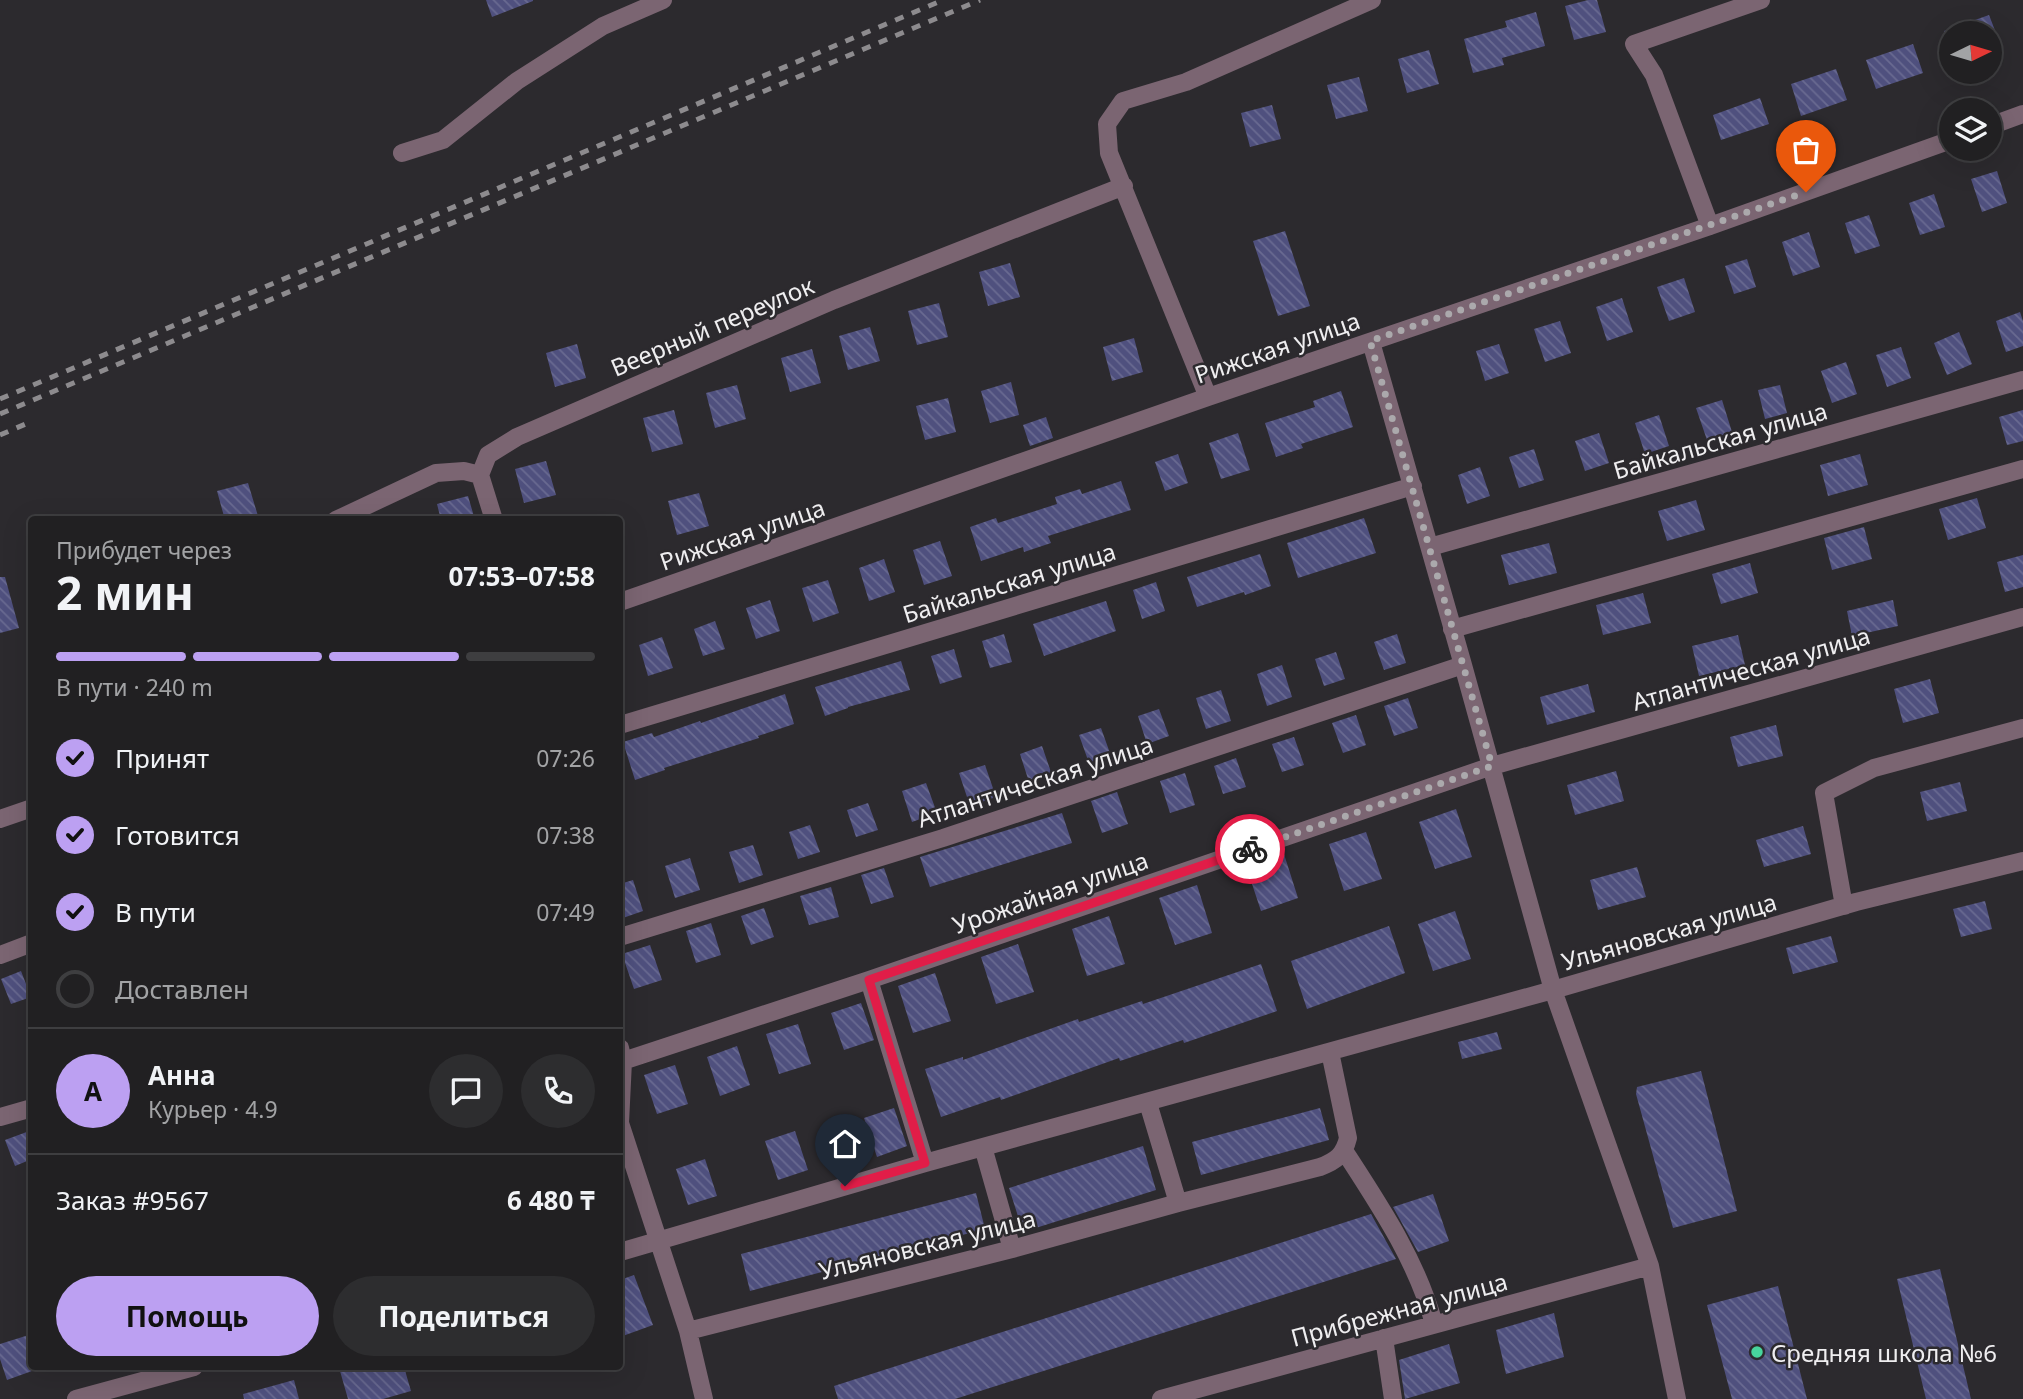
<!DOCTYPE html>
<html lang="ru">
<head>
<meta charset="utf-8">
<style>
	body { margin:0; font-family:"Noto Sans",sans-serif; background:#2d2d2f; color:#f1f3f6; height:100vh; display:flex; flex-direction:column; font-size:26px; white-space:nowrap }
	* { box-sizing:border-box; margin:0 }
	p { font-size:23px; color:#a2a3a5 }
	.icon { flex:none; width:38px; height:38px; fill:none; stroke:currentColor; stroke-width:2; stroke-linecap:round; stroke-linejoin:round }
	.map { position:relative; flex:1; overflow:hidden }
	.drawer { position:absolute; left:28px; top:516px; width:595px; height:854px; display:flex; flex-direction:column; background:#212022; border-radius:7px; box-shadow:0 7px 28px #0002,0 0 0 2px #3e3e40 }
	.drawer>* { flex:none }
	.needle { width:46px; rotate:85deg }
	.tools { position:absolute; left:1939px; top:21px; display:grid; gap:14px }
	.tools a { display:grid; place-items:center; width:63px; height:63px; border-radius:50%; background:#212022; box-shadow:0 7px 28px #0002,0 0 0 2px #3e3e40; font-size:35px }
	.pin { position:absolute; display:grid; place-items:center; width:60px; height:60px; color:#fff; margin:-72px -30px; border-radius:50% 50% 50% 0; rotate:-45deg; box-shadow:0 0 7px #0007 }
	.pin .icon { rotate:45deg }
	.courier { position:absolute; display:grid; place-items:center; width:70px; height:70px; margin:-35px; border:5px solid #e11d48; border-radius:50%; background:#fff; color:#222; box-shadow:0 2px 9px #0007 }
	.head em { font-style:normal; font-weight:700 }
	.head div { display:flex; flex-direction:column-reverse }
	.head { display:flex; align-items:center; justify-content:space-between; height:119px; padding:0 28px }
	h1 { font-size:46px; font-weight:700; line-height:52px }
	.bar { display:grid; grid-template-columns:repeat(4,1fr); gap:10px 7px; align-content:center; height:84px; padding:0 28px }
	.bar i { height:9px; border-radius:5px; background:#3e3e40 }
	.bar .current { background:#bca0f2 }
	.bar p { grid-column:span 4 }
	.line { display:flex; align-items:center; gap:18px; padding:0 28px; border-top:2px solid #3e3e40 }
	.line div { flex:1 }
	.round { display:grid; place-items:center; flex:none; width:74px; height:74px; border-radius:37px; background:#2d2d2f }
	ol { padding:0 28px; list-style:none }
	li { display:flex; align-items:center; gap:21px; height:77px }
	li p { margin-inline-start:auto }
	li .icon { padding:7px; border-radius:50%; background:#bca0f2; color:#111; stroke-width:4 }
	li:last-child { color:#a2a3a5 }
	li i { width:38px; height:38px; border:4px solid #3e3e40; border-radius:50% }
	.button { display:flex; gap:14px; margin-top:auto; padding:14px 28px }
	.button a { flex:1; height:80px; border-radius:42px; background:#bca0f2; color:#111; font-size:28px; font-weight:700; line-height:80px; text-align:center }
	.button a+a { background:#2d2d2f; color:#f1f3f6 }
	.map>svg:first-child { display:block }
	.building { fill:url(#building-back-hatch) }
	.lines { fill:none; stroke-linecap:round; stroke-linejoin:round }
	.minor { stroke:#7b6572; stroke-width:18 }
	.rail { stroke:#8d8b8e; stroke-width:5; stroke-dasharray:9 9; stroke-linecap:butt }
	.done { stroke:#aba9ac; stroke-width:7; stroke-dasharray:0 12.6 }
	.route { stroke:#e11d48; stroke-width:9 }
	.poi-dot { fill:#47d49d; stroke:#2c2a2e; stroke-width:2.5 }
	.labels { text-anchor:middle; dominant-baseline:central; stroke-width:5; stroke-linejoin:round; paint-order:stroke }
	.street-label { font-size:24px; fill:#efeef0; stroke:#2c2a2e }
	.poi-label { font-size:24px; fill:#efeef0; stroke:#2c2a2e; text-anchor:start }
</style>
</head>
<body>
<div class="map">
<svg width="2023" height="1399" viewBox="0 0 2023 1399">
	<defs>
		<pattern id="building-back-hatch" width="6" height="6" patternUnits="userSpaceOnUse" patternTransform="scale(1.75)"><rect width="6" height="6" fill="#4f507e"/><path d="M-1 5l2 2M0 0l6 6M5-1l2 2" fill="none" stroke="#696a91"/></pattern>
	</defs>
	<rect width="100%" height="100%" fill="#2c2a2e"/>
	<path class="building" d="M486,0H533V1L492,17Z
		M1588,0H1597L1606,32L1574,40L1565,6Z
		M1536,12L1545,46L1502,58L1504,65L1473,73L1464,39L1507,27L1505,21Z
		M1989,15L1996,33H1945L1944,31Z
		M1913,44L1923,73L1876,89L1866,60Z
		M1429,50L1439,84L1407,93L1398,59Z
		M1836,69L1847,100L1801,116L1791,84Z
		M1359,77L1368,111L1336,119L1327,85Z
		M1760,98L1769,124L1721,140L1713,115Z
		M1272,105L1281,139L1250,147L1241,113Z
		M1997,171L2007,203L1982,212L1971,179Z
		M1934,194L1945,227L1920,235L1909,203Z
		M1869,215L1880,246L1855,254L1845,223Z
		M1285,231L1310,306L1278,316L1253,241Z
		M1809,232L1820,267L1793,276L1782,242Z
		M1747,259L1756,287L1734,294L1725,266Z
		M1010,263L1020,297L988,306L979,272Z
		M1684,278L1695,312L1669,321L1657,287Z
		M1622,298L1633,332L1607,341L1596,307Z
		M939,303L948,337L917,345L908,311Z
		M2020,312L2023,321V346L2006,352L1996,321Z
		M1560,321L1571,353L1545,362L1534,329Z
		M870,327L880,361L848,370L839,336Z
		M1959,332L1972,364L1947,375L1934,343Z
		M1134,338L1143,372L1112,381L1103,347Z
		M577,344L586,378L555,387L546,353Z
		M1499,344L1509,373L1485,381L1476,351Z
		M1901,347L1911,378L1887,387L1876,355Z
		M812,349L821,383L790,392L781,358Z
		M1846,362L1857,394L1832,403L1821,371Z
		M1011,382L1019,415L990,423L981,391Z
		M737,385L746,419L715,428L706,393Z
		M1780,385L1787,413L1765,419L1758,390Z
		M1341,391L1353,427L1301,444L1303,448L1276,457L1265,423L1315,407L1313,401Z
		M948,398L956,432L925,440L916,406Z
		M1722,400L1732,432L1707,440L1696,408Z
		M674,410L683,444L652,452L643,418Z
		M2023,410V441L2007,445L1999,417Z
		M1659,415L1669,446L1645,454L1635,423Z
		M1046,417L1053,438L1030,446L1023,425Z
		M1238,433L1250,470L1221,479L1209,443Z
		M1599,433L1609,463L1585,471L1575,441Z
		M1534,449L1544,480L1519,488L1509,457Z
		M1178,454L1188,483L1165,491L1155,462Z
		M1860,454L1868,485L1828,496L1820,465Z
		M546,461L556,495L524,503L515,469Z
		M1480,467L1490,496L1467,504L1458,475Z
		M1121,481L1131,510L1048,536L1051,543L1024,552L1023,547L981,561L970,527L996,518L998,523L1057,504L1055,497L1080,489L1082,494Z
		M248,483L258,516L246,520H225L217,491Z
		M699,493L709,526L677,535L668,501Z
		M468,496L475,520H441L437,504Z
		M1977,498L1986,528L1948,540L1939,509Z
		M1696,500L1705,530L1667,541L1658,511Z
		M1364,518L1376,553L1298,578L1287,543Z
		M1864,527L1872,559L1832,570L1824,538Z
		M940,541L952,576L924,585L913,550Z
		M1549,543L1557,573L1509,585L1501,555Z
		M1260,554L1271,586L1245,595L1244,592L1197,607L1187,577Z
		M2023,555V587L2005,592L1997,562Z
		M884,559L895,592L869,601L859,568Z
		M1750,563L1758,593L1721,604L1712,574Z
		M0,577H5L19,628L0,633Z
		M828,580L839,613L813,622L802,588Z
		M1156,582L1165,611L1142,619L1133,590Z
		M1643,593L1651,623L1603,635L1596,605Z
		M770,600L780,631L756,639L746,608Z
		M1893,600L1898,626L1852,636L1847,611Z
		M1106,601L1116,631L1044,656L1033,624Z
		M715,621L725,649L703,656L694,629Z
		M1004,634L1012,662L990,668L982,641Z
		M1397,634L1406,663L1384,670L1374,642Z
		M1738,635L1745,665L1699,676L1692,646Z
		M662,637L673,668L648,676L639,645Z
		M954,649L962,677L940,684L931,656Z
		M1336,652L1345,679L1324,686L1315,659Z
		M901,661L910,690L848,707V708L825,716L815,687Z
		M1282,665L1292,697L1267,706L1257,674Z
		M1930,679L1939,713L1903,723L1894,689Z
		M1588,684L1595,712L1547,725L1540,697Z
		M1221,690L1231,721L1206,729L1196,698Z
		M785,694L794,724L758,736L759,738L664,768L665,770L635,780L623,742L652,733L654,737L700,721L701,723Z
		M1408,698L1418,728L1394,736L1384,706Z
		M1159,709L1169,736L1147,744L1138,716Z
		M1356,715L1366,745L1343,753L1332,723Z
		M1776,725L1783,756L1738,767L1730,737Z
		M1101,728L1111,756L1089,763L1079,735Z
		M1294,737L1304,765L1282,772L1272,744Z
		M1042,746L1052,775L1029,782L1020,754Z
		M1236,758L1246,787L1223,794L1214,766Z
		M985,765L996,797L970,806L959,773Z
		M1616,771L1624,801L1575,815L1567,785Z
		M1185,773L1195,805L1170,813L1160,781Z
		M1960,782L1967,811L1927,821L1920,792Z
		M926,783L937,813L912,822L902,791Z
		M1117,792L1128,824L1102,833L1091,801Z
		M868,803L878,830L856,837L847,810Z
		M1456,809L1472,857L1435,869L1419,822Z
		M1062,813L1072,843L930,887L920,857Z
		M810,825L820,852L798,859L789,832Z
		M1803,826L1811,854L1764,867L1756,840Z
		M1366,832L1382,879L1344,891L1329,844Z
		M753,845L763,875L739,883L729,852Z
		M1283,851L1298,898L1261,911L1245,863Z
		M690,858L700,890L675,898L665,866Z
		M1637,867L1646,897L1598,910L1590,880Z
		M884,868L894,897L871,904L861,875Z
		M633,880L643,911L620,919V884Z
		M1197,885L1212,933L1175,945L1159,898Z
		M831,887L839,917L809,925L800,896Z
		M1985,901L1992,929L1961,937L1953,909Z
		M764,908L774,937L751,945L741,916Z
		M1455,911L1471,959L1433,971L1418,924Z
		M1109,916L1125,964L1087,976L1072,929Z
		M711,923L721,955L696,963L686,931Z
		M1389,926L1405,973L1307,1009L1291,961Z
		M1831,936L1838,962L1793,974L1786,948Z
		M1018,944L1034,992L996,1004L981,957Z
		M650,945L662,980L634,989L622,954Z
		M1261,964L1277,1011L1184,1043L1183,1040L1120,1061L1119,1058L1001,1100L1000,1097L941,1117L925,1069L963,1057V1060L1078,1019L1079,1022L1142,1001L1143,1004Z
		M21,971L31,997L11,1004L1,979Z
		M935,973L951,1021L913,1033L898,986Z
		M861,1003L874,1040L844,1050L831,1013Z
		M798,1024L811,1064L779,1074L766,1034Z
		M1497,1032L1502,1049L1462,1059L1458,1042Z
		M737,1046L750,1085L720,1096L707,1057Z
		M675,1065L688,1104L657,1114L644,1075Z
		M1701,1071L1737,1211L1673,1228L1636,1094L1637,1087Z
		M894,1108L907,1146L877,1157L864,1118Z
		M1320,1108L1329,1140L1201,1175L1192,1142Z
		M32,1130V1159L15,1166L5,1140Z
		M795,1131L808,1170L778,1180L765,1141Z
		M1143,1146L1156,1190L1023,1232L1009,1188Z
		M705,1159L717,1196L688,1205L676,1169Z
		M976,1193L985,1229L750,1291L741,1254Z
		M1433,1194L1449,1241L1418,1252L1393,1207Z
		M1371,1214L1396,1259L955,1399H838L834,1386Z
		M1940,1269L1971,1399H1926L1897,1279Z
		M634,1275L653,1325L620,1337V1280Z
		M1778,1286L1807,1399H1732L1707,1305Z
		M1554,1313L1564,1357L1506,1374L1496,1330Z
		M32,1334V1371L7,1380L0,1359V1344Z
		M1449,1344L1460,1383L1405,1399L1399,1360Z
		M355,1367H404L411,1391L383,1399H348L340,1371Z
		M294,1380L299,1399H244L243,1394Z"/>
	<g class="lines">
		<path class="minor" d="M1990,126L2023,114
			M402,153L443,140L517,81L603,26L663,0
			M1710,226L1654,75L1634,44L1761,0
			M1371,342L1463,665L1553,990L1650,1266L1677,1399
			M1208,397L1109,153L1107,124L1123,101L1186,82L1372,0
			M480,475L494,520
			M336,520L436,473L464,471L480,475L488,455L517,437L834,300L1124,186
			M1430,547L2023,380
			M620,602L1208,397L1710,226L1951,140
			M1452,629L2023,469
			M620,725L1413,486
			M0,819L32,808
			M1844,906L1824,793L1874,768L2023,728
			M620,937L943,838L1463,665
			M0,955L32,943
			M869,980L925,1163
			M620,1048L623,1061L620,1123L688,1331L704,1399
			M623,1061L869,980L1492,766L2023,617
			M1148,1103L1178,1203L1320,1167C1336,1161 1344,1155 1348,1138L1330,1052
			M0,1117L32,1108
			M983,1147L1012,1249
			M1345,1152C1380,1206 1417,1261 1434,1324
			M620,1252L925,1163L1553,990L1856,902L2023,861
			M688,1331L1012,1249L1178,1203
			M1384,1338L1393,1399
			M76,1399L194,1367
			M1161,1399L1650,1266"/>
		<path class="rail" d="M0,399L943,0
			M0,414L980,0
			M0,435L28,423"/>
	</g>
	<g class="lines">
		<path class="done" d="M1250,849L1492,766L1370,341L1806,192"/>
		<path class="route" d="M845,1186L925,1163L869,980L1250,849"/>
	</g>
	<circle class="poi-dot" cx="1757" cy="1352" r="7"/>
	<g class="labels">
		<g class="street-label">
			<text transform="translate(712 326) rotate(-23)">Веерный переулок</text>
			<text transform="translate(1277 347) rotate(-19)">Рижская улица</text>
			<text transform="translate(1720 440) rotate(-16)">Байкальская улица</text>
			<text transform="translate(742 534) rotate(-19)">Рижская улица</text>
			<text transform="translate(1009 582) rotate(-17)">Байкальская улица</text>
			<text transform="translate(1751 668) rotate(-16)">Атлантическая улица</text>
			<text transform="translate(1035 781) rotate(-18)">Атлантическая улица</text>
			<text transform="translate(1050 892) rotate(-19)">Урожайная улица</text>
			<text transform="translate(1669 931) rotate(-16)">Ульяновская улица</text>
			<text transform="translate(927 1244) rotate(-14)">Ульяновская улица</text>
			<text transform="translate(1399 1309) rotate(-15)">Прибрежная улица</text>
		</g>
		<g class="poi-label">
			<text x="1771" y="1352">Средняя школа №6</text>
		</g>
	</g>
</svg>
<div class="tools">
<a><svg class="needle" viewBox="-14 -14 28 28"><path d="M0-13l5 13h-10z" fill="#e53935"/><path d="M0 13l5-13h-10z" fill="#a2a3a5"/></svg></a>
<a><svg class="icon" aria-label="layers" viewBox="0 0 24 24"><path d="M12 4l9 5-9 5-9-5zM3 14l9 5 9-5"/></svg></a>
</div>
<div class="pin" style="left:1806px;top:192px;background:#ea580c"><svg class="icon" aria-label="bag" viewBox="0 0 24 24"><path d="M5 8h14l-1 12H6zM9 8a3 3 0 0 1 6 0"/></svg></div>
<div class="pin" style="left:845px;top:1186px;background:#1f2937"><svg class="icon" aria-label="home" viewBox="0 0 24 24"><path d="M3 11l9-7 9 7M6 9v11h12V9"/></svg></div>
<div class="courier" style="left:1250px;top:849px"><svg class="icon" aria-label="bike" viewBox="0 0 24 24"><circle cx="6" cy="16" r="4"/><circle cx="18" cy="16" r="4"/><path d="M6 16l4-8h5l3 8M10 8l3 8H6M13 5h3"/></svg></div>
<section class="drawer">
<div class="head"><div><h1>2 мин</h1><p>Прибудет через</p></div><em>07:53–07:58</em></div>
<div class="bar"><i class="current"></i><i class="current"></i><i class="current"></i><i></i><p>В пути · 240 m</p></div>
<ol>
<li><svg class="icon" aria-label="check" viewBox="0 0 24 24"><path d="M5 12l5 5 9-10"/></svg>Принят<p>07:26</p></li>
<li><svg class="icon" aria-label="check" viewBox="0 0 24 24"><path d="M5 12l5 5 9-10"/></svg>Готовится<p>07:38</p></li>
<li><svg class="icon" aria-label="check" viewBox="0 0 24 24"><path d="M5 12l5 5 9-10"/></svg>В пути<p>07:49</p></li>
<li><i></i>Доставлен</li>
</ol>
<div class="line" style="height:126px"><b class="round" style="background:#bca0f2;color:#111">А</b><div><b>Анна</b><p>Курьер · 4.9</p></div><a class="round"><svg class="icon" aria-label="chat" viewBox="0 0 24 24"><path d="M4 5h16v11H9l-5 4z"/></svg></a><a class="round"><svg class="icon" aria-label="phone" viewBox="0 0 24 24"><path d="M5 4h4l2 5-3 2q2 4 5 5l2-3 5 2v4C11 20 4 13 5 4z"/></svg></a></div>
<div class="line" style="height:91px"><div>Заказ #9567</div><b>6 480 ₸</b></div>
<div class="button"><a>Помощь</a><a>Поделиться</a></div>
</section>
</div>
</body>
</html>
